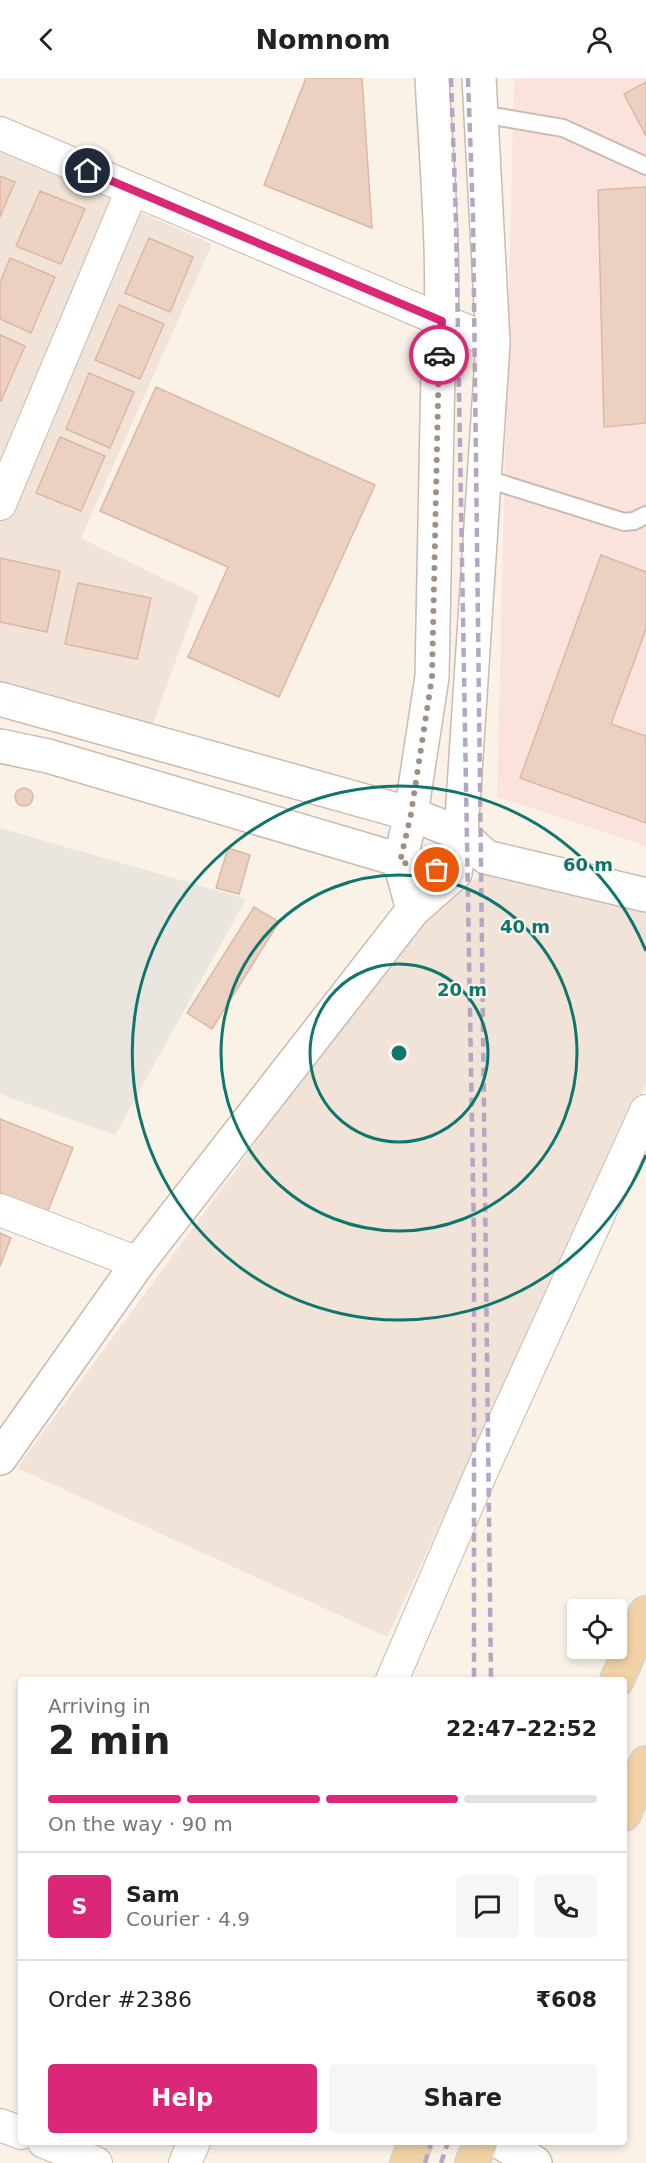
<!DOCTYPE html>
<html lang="en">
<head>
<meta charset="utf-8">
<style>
	body { margin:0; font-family:"DejaVu Sans",sans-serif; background:#f6f6f6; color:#222; height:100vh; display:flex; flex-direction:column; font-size:22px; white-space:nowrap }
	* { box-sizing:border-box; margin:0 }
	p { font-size:20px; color:#767676 }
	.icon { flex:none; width:33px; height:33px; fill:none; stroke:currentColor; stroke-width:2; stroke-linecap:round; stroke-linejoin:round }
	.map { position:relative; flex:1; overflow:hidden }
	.drawer { position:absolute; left:18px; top:1599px; width:609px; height:468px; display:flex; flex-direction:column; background:#fff; border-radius:6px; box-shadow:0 3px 9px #0003 }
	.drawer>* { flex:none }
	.fabs { position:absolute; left:567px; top:1521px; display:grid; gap:12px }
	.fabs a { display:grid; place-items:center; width:60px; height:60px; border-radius:6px; background:#fff; box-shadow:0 3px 9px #0003; font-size:30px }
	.pin { position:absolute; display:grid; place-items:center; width:51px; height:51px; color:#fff; margin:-26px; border:3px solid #fff; border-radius:50%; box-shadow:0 2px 6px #0007 }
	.courier { position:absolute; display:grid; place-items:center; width:60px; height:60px; margin:-30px; border:4px solid #db2777; border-radius:50%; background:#fff; color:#222; box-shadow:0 2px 8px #0007 }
	.summary em { font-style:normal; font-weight:800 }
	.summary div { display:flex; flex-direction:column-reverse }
	.summary { display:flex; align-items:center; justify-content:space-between; height:102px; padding:0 30px }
	h1 { font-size:39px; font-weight:800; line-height:45px }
	.bar { display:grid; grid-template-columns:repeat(4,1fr); gap:9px 6px; align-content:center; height:72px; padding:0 30px }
	.bar i { height:8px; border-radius:4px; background:#e0e0e0 }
	.bar .selected { background:#db2777 }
	.bar p { grid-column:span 4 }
	.line { display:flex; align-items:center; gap:15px; padding:0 30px; border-top:2px solid #e0e0e0 }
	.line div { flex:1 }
	.round { display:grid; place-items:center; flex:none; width:63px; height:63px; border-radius:6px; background:#f6f6f6 }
	.cta { display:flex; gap:12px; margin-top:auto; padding:12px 30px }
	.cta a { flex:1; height:69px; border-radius:6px; background:#db2777; color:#fff; font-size:24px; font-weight:800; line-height:69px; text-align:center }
	.cta a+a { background:#f6f6f6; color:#222 }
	header { display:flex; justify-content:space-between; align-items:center; height:78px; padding:0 30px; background:#fff; font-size:27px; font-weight:800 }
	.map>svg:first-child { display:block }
	.residential { fill:#f1e3d7 }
	.commercial { fill:#f9e3dc }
	.industrial { fill:#ebe5e0 }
	.building { fill:#ecd1c2; stroke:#ddb7a4; stroke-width:1.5 }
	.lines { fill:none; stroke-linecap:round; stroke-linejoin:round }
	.service-casing { stroke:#cbbaaf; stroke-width:20 }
	.minor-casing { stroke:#cbbaaf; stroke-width:34 }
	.tertiary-casing { stroke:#cbbaaf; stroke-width:36 }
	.primary-casing { stroke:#d7d1cd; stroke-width:36 }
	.service { stroke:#fff; stroke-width:16 }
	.minor { stroke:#fff; stroke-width:32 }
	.tertiary { stroke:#fff; stroke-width:33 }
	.primary { stroke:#f1d2a7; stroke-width:33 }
	.rail { stroke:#b4a7c3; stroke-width:4.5; stroke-dasharray:9 6; stroke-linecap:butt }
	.done { stroke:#a18f84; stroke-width:6; stroke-dasharray:0 10.8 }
	.route { stroke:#db2777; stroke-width:8 }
	.ring { fill:none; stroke:#0f766e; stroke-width:3 }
	.centre { fill:#0f766e; stroke:#fdf6ed; stroke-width:3 }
	.ring-label { font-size:18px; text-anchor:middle; font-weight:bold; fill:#0f766e; stroke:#fdf6ed; stroke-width:4.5; stroke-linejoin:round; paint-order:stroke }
</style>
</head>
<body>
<header><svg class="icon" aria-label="back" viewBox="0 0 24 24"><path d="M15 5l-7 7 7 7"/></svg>Nomnom<svg class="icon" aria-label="person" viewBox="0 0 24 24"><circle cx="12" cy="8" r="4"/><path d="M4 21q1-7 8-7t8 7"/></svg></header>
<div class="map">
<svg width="646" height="2085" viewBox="0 0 646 2085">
	<rect width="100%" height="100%" fill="#faf2e7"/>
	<path class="residential" d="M0,72L212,166L81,460L199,518L149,657L0,616Z
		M494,791L646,835V1007L387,1559L17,1390L422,838L458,810Z"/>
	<path class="commercial" d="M514,0H646V768L497,719Z"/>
	<path class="industrial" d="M0,750L246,821L115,1057L0,1016Z"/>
	<path class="building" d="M306,0H362L372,150L264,107Z
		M646,4V58L624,16Z
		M0,98L15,104L0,139Z
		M646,109V345L604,349L598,112Z
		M40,113L85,131L61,186L16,168Z
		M149,160L193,179L170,234L125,215Z
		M10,180L55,199L31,255L0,241V205Z
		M119,227L164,246L140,301L95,282Z
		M0,257L25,268L1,323H0Z
		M89,295L134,314L110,370L66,351Z
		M156,309L375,407L279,619L188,579L228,489L100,433Z
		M60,359L105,378L81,433L36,415Z
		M601,477L646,494V551L611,646L646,658V745L520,700Z
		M0,480L60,493L47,554L0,544Z
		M78,505L151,520L137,581L65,566Z
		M15 719a9 9 0 1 1 18 0a9 9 0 1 1-18 0Z
		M228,770L250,777L239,816L216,810Z
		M254,829L279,844L212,951L187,935Z
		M0,1041L73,1070L47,1135L0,1116Z
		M0,1155L11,1160L0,1188Z"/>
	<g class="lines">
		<defs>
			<path id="service" d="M481,36L563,50L646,88
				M484,400L624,444L634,443L646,437"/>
			<path id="minor" d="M0,55L493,264
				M0,426L132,112
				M0,1132L138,1185
				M392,1602L481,1395L646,1033
				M0,2047L21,2055
				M44,2064L96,2085
				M185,2085L194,2064"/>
			<path id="tertiary" d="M0,621L411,736L461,756L486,779L646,817
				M0,668L48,678L420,788
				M413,832L400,784L411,736L432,599L438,292C447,195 437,97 432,0
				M0,1380L138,1185L413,832L455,795L461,756L493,264L479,0
				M500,2064L535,2085"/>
			<path id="primary" d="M617,1602L646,1535
				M624,1736L646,1685
				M407,2085L416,2064
				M472,2085L481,2064"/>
		</defs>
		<use href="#service" class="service-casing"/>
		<use href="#minor" class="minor-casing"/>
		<use href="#tertiary" class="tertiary-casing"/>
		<use href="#primary" class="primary-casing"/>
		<use href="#service" class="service"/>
		<use href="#minor" class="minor"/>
		<use href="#tertiary" class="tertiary"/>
		<use href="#primary" class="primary"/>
		<path class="rail" d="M451,0L456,142L474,1160V1602
			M468,0L473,139L491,1602
			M425,2085L431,2064
			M441,2085L448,2064"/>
	</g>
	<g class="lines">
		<path class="done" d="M437,792L400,784L411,736L432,599L439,277"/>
		<path class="route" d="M88,93L442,243L439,277"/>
	</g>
	<g class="ring">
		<circle cx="399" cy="975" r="89"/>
		<circle cx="399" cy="975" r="178"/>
		<path d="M646 1077A267 267 0 1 1 646 873"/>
	</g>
	<circle cx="399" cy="975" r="9" class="centre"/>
	<g class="ring-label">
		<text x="588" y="793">60 m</text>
		<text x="525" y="855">40 m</text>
		<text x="462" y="918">20 m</text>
	</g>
</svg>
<div class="fabs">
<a><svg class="icon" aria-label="locate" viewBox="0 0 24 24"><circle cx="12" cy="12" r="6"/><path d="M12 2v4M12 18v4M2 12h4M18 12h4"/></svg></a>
</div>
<div class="pin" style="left:437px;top:792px;background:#ea580c"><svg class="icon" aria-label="bag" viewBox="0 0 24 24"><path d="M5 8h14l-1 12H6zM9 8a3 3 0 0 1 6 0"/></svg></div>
<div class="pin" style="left:88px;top:93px;background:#1f2937"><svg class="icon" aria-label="home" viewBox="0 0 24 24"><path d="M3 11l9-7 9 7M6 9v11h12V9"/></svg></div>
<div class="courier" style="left:439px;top:277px"><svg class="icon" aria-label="car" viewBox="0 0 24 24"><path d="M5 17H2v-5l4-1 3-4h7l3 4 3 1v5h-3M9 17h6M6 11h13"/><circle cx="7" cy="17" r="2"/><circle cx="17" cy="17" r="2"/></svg></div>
<section class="drawer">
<div class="summary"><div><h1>2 min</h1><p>Arriving in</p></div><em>22:47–22:52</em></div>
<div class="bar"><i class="selected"></i><i class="selected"></i><i class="selected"></i><i></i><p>On the way · 90 m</p></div>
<div class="line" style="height:108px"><b class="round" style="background:#db2777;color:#fff">S</b><div><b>Sam</b><p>Courier · 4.9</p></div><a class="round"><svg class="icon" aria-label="chat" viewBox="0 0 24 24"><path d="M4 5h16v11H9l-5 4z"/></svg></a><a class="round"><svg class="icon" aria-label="phone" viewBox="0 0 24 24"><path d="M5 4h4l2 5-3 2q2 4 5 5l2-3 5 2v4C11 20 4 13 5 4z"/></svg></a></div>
<div class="line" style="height:78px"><div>Order #2386</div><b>₹608</b></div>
<div class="cta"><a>Help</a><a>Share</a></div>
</section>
</div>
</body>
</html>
